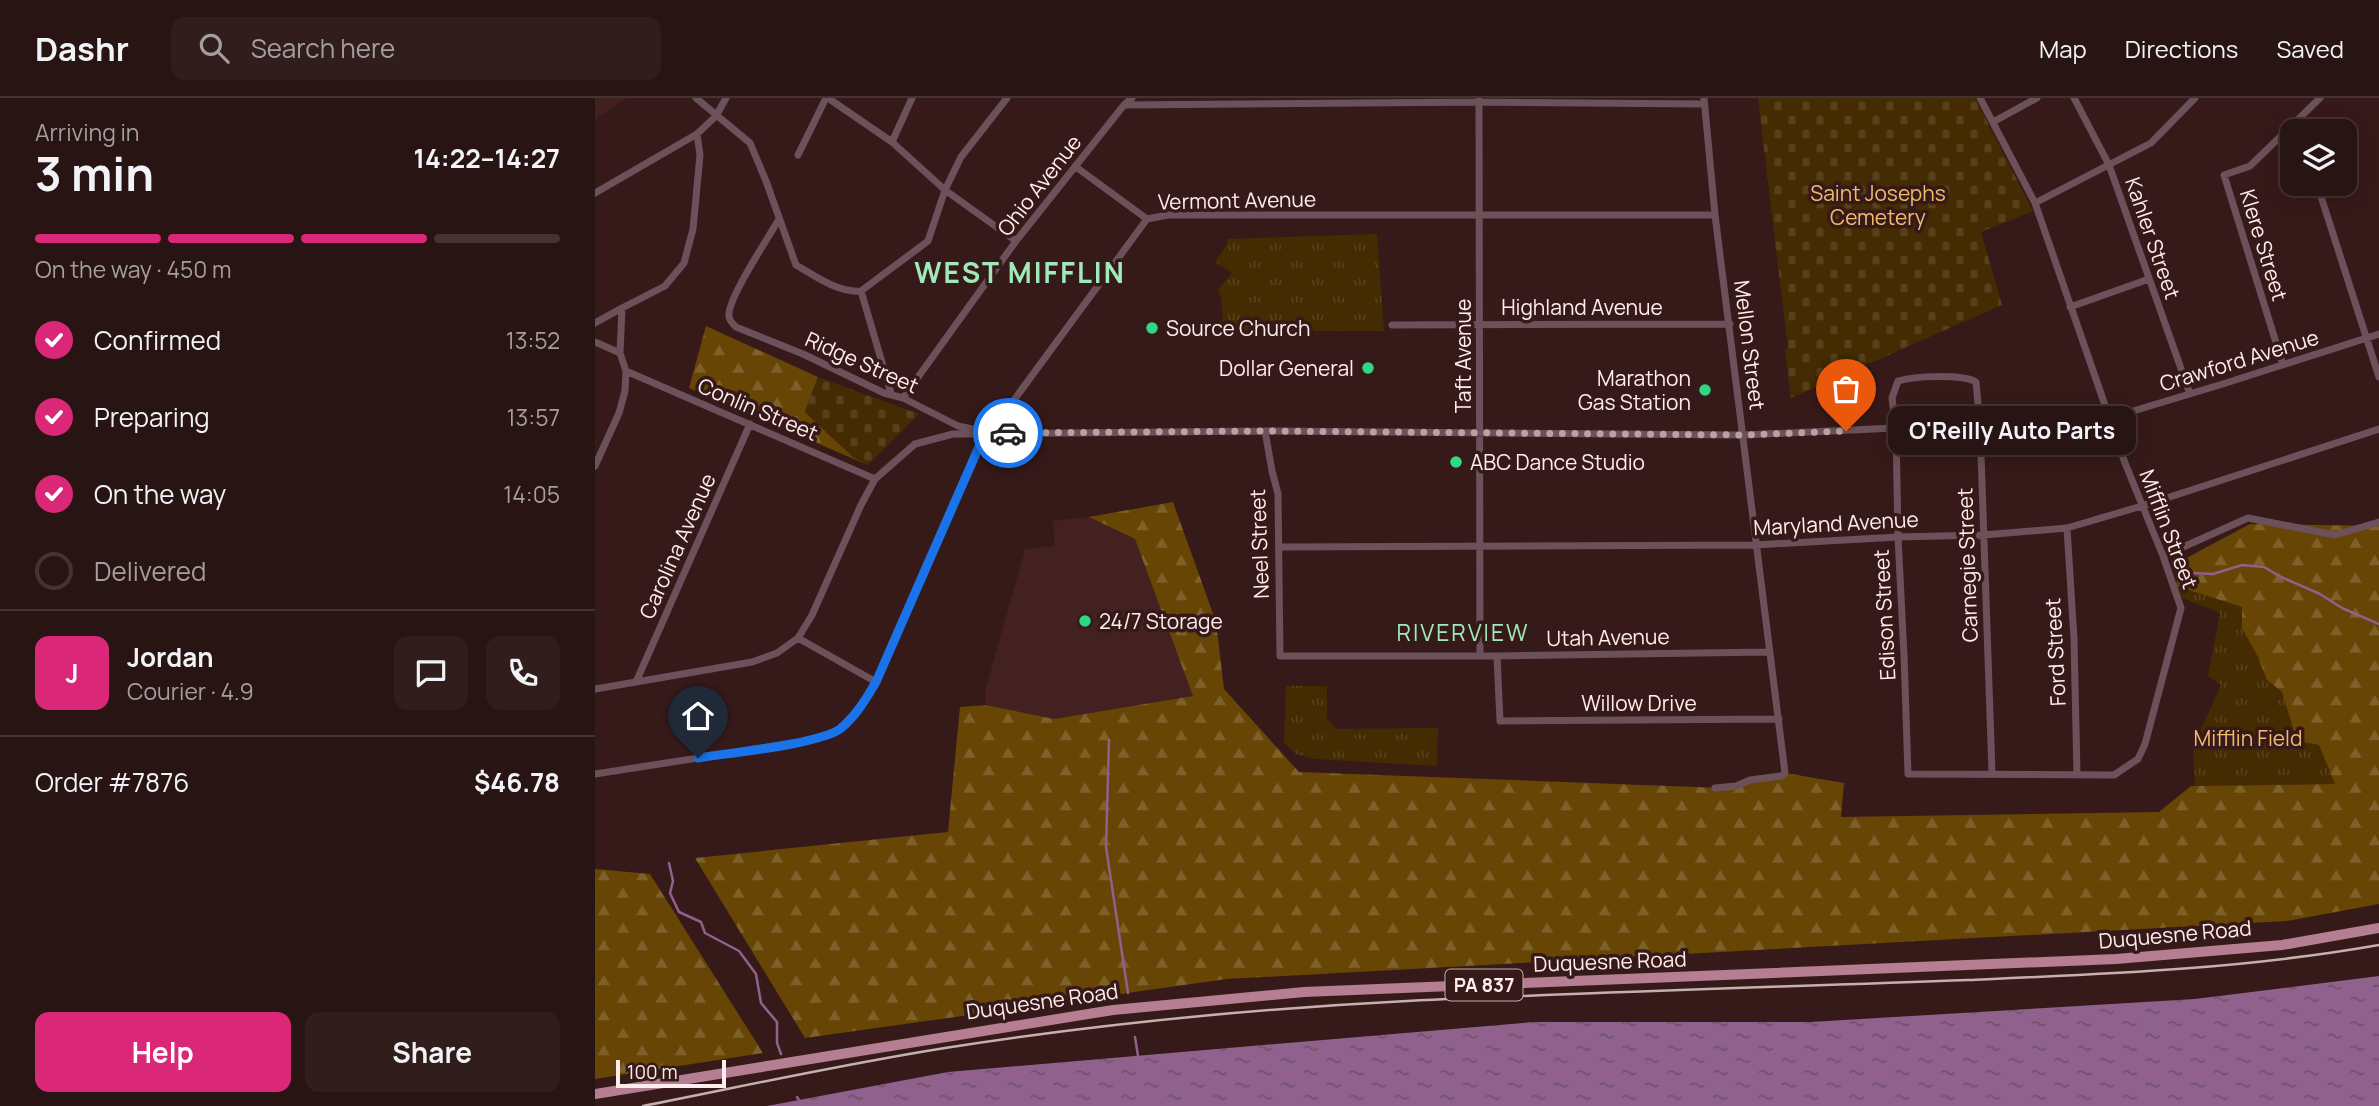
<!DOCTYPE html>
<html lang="en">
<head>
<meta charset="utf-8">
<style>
	body { margin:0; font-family:Manrope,sans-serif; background:#301d1c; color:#f1f3f6; height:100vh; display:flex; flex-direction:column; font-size:26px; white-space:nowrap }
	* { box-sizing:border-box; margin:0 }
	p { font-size:23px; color:#a59ea0 }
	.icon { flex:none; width:38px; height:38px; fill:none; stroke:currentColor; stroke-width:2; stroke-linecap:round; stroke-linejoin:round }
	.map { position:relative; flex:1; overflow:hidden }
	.details { display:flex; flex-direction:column; background:#281413; width:595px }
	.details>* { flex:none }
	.fabs { position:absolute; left:1685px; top:21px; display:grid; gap:14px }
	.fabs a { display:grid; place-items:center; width:77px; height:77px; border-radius:14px; background:#281413; box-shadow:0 4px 18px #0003,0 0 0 2px #433; font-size:35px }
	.scale { position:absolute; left:21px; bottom:18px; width:110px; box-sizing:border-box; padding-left:7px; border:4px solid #feedec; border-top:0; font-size:19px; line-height:24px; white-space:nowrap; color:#feedec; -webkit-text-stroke:5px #361a19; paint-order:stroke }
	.pin { position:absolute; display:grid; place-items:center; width:60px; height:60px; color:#fff; margin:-72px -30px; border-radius:50% 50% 50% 0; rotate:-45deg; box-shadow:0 0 7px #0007 }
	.pin .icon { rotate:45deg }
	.courier { position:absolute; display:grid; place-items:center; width:70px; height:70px; margin:-35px; border:5px solid #1a73e8; border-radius:50%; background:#fff; color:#222; box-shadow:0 2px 9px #0007 }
	.bubble { position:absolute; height:49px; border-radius:14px; background:#281413; box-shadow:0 4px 18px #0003,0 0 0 2px #433; font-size:23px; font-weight:700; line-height:49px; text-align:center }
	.head em { font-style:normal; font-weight:700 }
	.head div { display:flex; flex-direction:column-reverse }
	.head { display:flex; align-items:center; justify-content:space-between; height:119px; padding:0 35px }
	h1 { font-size:46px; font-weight:700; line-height:52px }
	.bar { display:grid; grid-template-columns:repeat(4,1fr); gap:10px 7px; align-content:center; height:84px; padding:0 35px }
	.bar i { height:9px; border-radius:5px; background:#433 }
	.bar .current { background:#db2777 }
	.bar p { grid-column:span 4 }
	.line { display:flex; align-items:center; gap:18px; padding:0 35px; border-top:2px solid #433 }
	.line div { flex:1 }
	.round { display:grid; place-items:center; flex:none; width:74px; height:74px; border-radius:14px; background:#301d1c }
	ol { padding:0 35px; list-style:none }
	li { display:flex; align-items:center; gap:21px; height:77px }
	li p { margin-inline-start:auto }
	li .icon { padding:7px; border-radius:50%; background:#db2777; color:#fff; stroke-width:4 }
	li:last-child { color:#a59ea0 }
	li i { width:38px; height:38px; border:4px solid #433; border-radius:50% }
	.cta { display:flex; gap:14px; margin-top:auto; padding:14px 35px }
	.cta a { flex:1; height:80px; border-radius:14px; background:#db2777; color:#fff; font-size:28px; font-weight:700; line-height:80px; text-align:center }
	.cta a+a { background:#301d1c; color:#f1f3f6 }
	header { display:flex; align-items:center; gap:42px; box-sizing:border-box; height:98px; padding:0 35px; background:#281413; border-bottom:2px solid #433 }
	header strong { font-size:33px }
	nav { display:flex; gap:38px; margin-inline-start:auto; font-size:24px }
	.search { width:490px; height:63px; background:#301d1c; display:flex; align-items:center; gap:18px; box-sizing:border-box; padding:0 24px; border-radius:14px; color:#a59ea0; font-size:26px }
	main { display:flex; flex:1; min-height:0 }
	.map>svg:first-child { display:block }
	.built { fill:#442121 }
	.grass { fill:url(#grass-tufts) }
	.forest { fill:url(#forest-firs) }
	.cemetery { fill:url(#cemetery-stones) }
	.pitch { fill:#442b01 }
	.water { fill:url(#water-ripples) }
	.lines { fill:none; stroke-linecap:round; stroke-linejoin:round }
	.stream { stroke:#8f618c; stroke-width:2.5 }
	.minor { stroke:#6c515b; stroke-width:7 }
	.major { stroke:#b57e92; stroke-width:10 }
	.rail { stroke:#c5b0af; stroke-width:2.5 }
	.done { stroke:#b8a3a2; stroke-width:7; stroke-dasharray:0 12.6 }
	.route { stroke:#1a73e8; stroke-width:9 }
	.poi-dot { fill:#30d883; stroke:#361a19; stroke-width:2.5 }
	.labels { text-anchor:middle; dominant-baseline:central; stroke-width:7; stroke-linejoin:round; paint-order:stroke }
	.shield { fill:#361a19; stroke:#c2aead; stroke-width:2 }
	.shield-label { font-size:19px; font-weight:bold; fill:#feedec }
	.street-label { font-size:21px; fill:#feedec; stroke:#361a19 }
	.park-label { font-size:21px; fill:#f1bb6b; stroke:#361a19 }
	.poi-label { font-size:21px; fill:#feedec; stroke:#361a19; text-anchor:start }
	.neighbourhood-label { font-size:23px; letter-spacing:2px; fill:#a0eab9; stroke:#361a19 }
	.district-label { font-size:28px; font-weight:bold; letter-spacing:2px; fill:#a0eab9; stroke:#361a19 }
</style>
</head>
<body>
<header>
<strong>Dashr</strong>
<div class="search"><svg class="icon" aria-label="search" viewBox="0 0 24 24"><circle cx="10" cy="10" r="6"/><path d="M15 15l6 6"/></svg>Search here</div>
<nav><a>Map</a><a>Directions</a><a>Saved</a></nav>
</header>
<main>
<section class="details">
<div class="head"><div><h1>3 min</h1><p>Arriving in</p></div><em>14:22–14:27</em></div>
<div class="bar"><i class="current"></i><i class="current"></i><i class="current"></i><i></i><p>On the way · 450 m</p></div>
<ol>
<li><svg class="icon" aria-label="check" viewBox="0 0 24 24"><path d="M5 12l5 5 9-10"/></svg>Confirmed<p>13:52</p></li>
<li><svg class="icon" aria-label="check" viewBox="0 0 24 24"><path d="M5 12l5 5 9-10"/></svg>Preparing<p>13:57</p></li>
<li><svg class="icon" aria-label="check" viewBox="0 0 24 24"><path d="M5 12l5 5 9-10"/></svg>On the way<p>14:05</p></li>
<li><i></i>Delivered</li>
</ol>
<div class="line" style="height:126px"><b class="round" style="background:#db2777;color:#fff">J</b><div><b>Jordan</b><p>Courier · 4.9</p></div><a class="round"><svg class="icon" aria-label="chat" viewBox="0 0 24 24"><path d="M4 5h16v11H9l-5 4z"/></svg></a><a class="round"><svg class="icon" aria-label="phone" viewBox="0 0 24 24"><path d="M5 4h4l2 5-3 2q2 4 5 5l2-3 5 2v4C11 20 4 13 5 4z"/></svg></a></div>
<div class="line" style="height:91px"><div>Order #7876</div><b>$46.78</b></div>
<div class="cta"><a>Help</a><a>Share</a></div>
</section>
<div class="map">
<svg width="1784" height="1008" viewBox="0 0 1784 1008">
	<defs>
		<pattern id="grass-tufts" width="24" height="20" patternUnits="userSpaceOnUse" patternTransform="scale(1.75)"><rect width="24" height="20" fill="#442b01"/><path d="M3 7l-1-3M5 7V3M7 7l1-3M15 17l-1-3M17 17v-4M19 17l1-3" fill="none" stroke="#57401a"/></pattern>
		<pattern id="forest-firs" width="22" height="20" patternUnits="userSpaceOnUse" patternTransform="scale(1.75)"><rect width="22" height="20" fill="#674505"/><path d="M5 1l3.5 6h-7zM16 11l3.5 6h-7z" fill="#7e602a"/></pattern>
		<pattern id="cemetery-stones" width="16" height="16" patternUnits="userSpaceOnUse" patternTransform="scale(1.75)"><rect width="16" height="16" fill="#442b01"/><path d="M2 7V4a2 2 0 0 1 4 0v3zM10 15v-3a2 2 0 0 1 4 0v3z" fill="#57401a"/></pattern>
		<pattern id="water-ripples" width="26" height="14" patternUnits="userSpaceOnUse" patternTransform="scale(1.75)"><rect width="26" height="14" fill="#8f618c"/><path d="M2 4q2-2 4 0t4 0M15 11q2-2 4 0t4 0" fill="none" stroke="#6e546a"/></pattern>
	</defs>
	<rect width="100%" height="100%" fill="#361a19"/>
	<path class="built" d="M0,0H31L0,21Z
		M494,419L540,441L599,598L459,621L391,607L390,594L430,451L460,448L458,423Z"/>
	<path class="grass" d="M782,136L789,233H629L626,200L623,192L637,175L620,164L632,147L633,141Z
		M1581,488L1647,509V530L1663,559L1672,582L1687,594L1702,643L1724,647L1741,686L1600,688L1598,649L1626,587L1613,578L1625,515L1587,500Z
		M691,588H732V621L742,631L843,630L842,668L720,661L701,656L689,645Z"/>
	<path class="forest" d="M111,228L223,279L210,314L258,359L273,367L94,290Z
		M578,404L621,524L629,591L704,674L1127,690L1190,675L1249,685L1246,719L1564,714L1596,688L1740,686L1724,647L1702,643L1687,594L1672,582L1663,559L1647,530V509L1581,488L1584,464L1655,426L1784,428V806L1692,823L632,881L210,940L100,760L353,734L365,609L391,607L459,621L598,598L540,441L494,419Z
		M0,771L55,776L168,955L0,981Z"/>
	<path class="cemetery" d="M1163,0H1380L1438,113L1386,134L1407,207L1196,300L1190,252L1193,251Z
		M223,279L324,316L273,367L258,359L210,314Z"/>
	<path class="pitch" d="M749,641H779V654H749Z"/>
	<path class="water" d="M1784,878V1008H172L353,974L939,924H1216L1600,901Z"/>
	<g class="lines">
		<path class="stream" d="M1581,463L1597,475L1618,476L1647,467L1669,469L1686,479L1725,496L1747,510L1784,526
			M514,642L511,749L533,895
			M74,765L78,783L75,795L84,814L106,824L110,835L144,853L161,876L166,905L182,924V945L186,956
			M540,939L543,958
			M202,999L204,1002"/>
		<path class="minor" d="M101,0L155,45L171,83L201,167C220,178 243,195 266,193L333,143L350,92L366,59L412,0
			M233,0L297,44L350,92L421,143
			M1109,0L1120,117L1190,675L1186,678L1155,682L1141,688L1120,690
			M1385,0L1440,105L1530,365L1568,458L1586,510L1550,646L1543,661L1519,677L1313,676L1309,557L1303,439L1301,331L1297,300L1303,283C1319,278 1367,276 1381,284L1385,327L1397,675
			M1479,0L1514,67L1595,296
			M884,2L885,558
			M529,7L884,4L1109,6
			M1398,24L1442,0
			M297,44L317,0
			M203,57L231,0
			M481,69L552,121
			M1722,86L1784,279
			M0,95L102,36L121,18L131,0
			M1440,105L1556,45L1600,0
			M184,121C172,142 137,194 134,215C133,221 137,225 141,229L208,256L289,295L308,300L363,328L382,332
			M266,193L296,295
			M1475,209L1554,181
			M0,225L27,210
			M797,227L1135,226
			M0,244L25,255
			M1688,267L1629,77L1655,68L1725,0
			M31,273L280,381
			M308,300L421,143L529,7L537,0
			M670,333L677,373L683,396L685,558H902L1174,554
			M0,368L24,315L30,293L31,273L25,255L27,210L70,188L89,165L98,131L105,57L102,36
			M1472,430L1479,541L1482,676
			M684,449L1160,447L1303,439L1388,437L1472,430L1547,408L1784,331
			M1568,458L1653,420L1740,437L1784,424
			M203,540L281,584
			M902,558L905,623L1184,621
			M41,584L155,326
			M0,591L157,564L182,555L203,540L217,517L266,407L280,381L320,346L358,336L670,333L1149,337L1515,320L1631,285L1784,236
			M0,676L206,644L243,633L264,612L281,584L383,351L552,121L573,117H1120"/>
		<path class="major" d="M0,996L518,912L709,894L1521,861L1687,847L1784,830"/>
		<path class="rail" d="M48,1008C149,988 249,966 350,950C503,926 657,911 812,903C999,894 1186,889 1373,882C1511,876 1648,871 1784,847"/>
	</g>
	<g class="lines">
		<path class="done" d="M413,335L670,333L1149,337L1251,333"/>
		<path class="route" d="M103,660C133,655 225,646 245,631C261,618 271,601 281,584L383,351L393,335H413"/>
	</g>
	<g class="poi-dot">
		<circle cx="557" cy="230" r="7"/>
		<circle cx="773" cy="270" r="7"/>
		<circle cx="1110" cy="292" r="7"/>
		<circle cx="861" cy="364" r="7"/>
		<circle cx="490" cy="523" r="7"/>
	</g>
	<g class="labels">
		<rect class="shield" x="850.5" y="871.5" width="77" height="31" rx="5"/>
		<g class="shield-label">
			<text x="889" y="887">PA 837</text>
		</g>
		<g class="street-label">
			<text transform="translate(444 87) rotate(-52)">Ohio Avenue</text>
			<text transform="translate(642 102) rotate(-1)">Vermont Avenue</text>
			<text transform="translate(1558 140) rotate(71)">Kahler Street</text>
			<text transform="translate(1669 147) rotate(73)">Klere Street</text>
			<text x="987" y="209">Highland Avenue</text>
			<text transform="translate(1155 247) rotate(83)">Mellon Street</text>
			<text transform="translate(868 258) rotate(-90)">Taft Avenue</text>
			<text transform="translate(1644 262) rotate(-17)">Crawford Avenue</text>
			<text transform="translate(267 264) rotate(24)">Ridge Street</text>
			<text transform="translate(163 311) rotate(23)">Conlin Street</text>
			<text transform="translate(1241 425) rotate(-3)">Maryland Avenue</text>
			<text transform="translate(1574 431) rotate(69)">Mifflin Street</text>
			<text transform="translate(664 446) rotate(-92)">Neel Street</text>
			<text transform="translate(82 448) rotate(-66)">Carolina Avenue</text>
			<text transform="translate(1372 467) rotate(-92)">Carnegie Street</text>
			<text transform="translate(1289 517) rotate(-93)">Edison Street</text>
			<text transform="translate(1013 539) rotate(-1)">Utah Avenue</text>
			<text transform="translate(1460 554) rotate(-93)">Ford Street</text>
			<text x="1044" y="605">Willow Drive</text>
			<text transform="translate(1580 836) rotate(-5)">Duquesne Road</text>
			<text transform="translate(1015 863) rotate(-2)">Duquesne Road</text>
			<text transform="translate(447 903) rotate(-8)">Duquesne Road</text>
		</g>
		<g class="park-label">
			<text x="1283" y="95">Saint Josephs<tspan x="1283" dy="24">Cemetery</tspan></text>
			<text x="1653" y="640">Mifflin Field</text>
		</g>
		<g class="poi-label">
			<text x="571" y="230">Source Church</text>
			<text x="759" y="270" text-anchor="end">Dollar General</text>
			<text x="1096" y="280" text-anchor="end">Marathon<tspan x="1096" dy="24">Gas Station</tspan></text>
			<text x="875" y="364">ABC Dance Studio</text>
			<text x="504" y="523">24/7 Storage</text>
		</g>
		<g class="neighbourhood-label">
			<text x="868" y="534">RIVERVIEW</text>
		</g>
		<g class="district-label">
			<text x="425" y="174">WEST MIFFLIN</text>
		</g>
	</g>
</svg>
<div class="fabs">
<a><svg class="icon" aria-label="layers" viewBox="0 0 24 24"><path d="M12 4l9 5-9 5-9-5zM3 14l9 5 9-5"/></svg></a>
</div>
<div class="scale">100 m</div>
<div class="pin" style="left:1251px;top:333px;background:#ea580c"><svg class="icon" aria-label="bag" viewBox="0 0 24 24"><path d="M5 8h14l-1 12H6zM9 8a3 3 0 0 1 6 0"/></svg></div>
<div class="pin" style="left:103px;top:660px;background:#1f2937"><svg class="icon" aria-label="home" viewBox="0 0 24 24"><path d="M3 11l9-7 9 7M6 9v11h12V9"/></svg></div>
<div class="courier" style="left:413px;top:335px"><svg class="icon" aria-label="car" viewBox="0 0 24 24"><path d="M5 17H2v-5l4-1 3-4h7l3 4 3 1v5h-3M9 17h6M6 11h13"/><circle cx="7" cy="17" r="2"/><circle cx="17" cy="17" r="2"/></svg></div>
<div class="bubble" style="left:1293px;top:308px;width:248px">O'Reilly Auto Parts</div>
</div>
</main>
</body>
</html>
